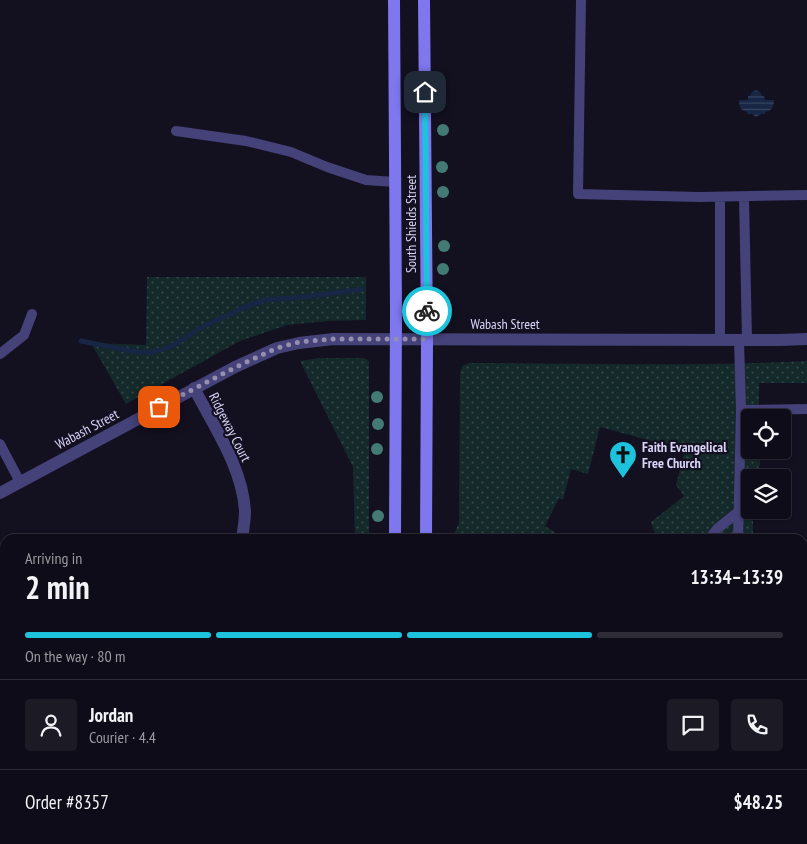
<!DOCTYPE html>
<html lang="en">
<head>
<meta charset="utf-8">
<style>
	body { margin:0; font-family:"PT Sans Narrow",sans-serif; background:#1c1a25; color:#f1f3f6; height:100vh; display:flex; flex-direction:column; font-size:19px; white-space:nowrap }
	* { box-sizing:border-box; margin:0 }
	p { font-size:16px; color:#9b9ba2 }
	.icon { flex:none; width:28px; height:28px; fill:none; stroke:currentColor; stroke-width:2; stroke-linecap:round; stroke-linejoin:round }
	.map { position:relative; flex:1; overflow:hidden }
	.side { position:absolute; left:0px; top:534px; width:808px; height:311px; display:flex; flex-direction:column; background:#0e0c18; border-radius:15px 15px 0 0; box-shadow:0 1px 4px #0004,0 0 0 1px #2e2c37 }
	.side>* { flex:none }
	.controls { position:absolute; left:741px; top:409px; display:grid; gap:10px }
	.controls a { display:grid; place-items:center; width:50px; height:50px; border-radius:5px; background:#0e0c18; box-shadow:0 1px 4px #0004,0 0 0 1px #2e2c37; font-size:25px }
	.pin { position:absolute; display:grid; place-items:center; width:42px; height:42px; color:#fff; margin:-21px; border-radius:10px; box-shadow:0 2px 8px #0006 }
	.courier { position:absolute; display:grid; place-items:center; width:50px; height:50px; margin:-25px; border:4px solid #1dc3dc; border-radius:50%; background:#fff; color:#222; box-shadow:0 1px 6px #0007 }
	.headline em { font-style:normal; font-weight:600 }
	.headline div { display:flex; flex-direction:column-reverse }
	.headline { display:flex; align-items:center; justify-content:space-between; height:85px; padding:0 25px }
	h1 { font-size:32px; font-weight:600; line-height:38px }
	.bar { display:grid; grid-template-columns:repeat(4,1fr); gap:8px 5px; align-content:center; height:60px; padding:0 25px }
	.bar i { height:6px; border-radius:4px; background:#2e2c37 }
	.bar .on { background:#1dc3dc }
	.bar p { grid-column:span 4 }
	.line { display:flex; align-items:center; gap:12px; padding:0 25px; border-top:1px solid #2e2c37 }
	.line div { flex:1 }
	.round { display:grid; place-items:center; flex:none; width:52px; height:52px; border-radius:5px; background:#1c1a25 }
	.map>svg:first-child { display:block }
	.grass { fill:url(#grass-dots) }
	.water { fill:url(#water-rules) }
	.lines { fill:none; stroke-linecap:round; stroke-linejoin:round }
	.stream { stroke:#162644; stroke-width:5 }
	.lane { stroke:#454179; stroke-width:10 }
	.street { stroke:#454179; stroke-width:12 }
	.secondary { stroke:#7e77ed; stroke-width:12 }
	.tree { fill:#437a74 }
	.done { stroke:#948fad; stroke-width:5; stroke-dasharray:0 9 }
	.route { stroke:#1dc3dc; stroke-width:6 }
	.labels { text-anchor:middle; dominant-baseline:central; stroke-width:4.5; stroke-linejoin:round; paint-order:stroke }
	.street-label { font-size:14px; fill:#dad4f9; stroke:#131020 }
	.poi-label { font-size:14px; font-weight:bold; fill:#dad4f9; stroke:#131020; text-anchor:start }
</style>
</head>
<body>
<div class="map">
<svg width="807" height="844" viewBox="0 0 807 844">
	<defs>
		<pattern id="grass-dots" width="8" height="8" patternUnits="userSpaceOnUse" patternTransform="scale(1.25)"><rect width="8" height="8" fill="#142929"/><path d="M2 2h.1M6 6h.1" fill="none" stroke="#364749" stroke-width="1.8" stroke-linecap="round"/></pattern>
		<pattern id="water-rules" width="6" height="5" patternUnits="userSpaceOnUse" patternTransform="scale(1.25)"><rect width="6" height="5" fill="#162644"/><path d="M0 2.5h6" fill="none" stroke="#374560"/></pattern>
	</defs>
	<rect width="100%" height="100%" fill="#131020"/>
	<path class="grass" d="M147,277H366V320L328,321L287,325L240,341L126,404L91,343L146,345Z
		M321,358H364L369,361V539H355L353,467L300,361Z
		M807,361V383H759V417L750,418V450H760V465L754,477L750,478V510H753V539H657L651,522L684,496L676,485L685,450L600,427L588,474L571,469L563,500L559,498L545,526L555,532L553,539H454V534L459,523L460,373L462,366L470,363C582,363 695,367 807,361Z
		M5,611V714L0,715V613Z
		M229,840H369V844H231Z"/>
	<path class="water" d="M756,90L760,92L762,96H764L765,100H774C774,106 772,111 765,112V114H761L756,117L752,114H748L747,112C740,110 739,106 739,100H748V96H750L752,92Z"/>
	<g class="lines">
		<path class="stream" d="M81,341L136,352H154L172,346L202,327L243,308L264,300L305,297L362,289"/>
		<path class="lane" d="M581,0L578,194L699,197L807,195
			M176,131L246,141L291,152L327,167L366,180L395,182
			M744,197L747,340
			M720,340V197
			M739,340L741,410
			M0,354L24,335L32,314
			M0,444L20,482
			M709,539L717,529L738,512
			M738,539L741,410L807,409
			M802,799L807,794
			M792,840V844
			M499,844V840"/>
		<path class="street" d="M194,388C214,427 243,468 245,512C245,521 243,530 242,539
			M0,493L235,367L277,348L299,343L333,339L779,340L807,339
			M0,827L5,826"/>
		<path class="secondary" d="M394,0L396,312L395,539
			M424,0L427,339L426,539
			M410,840V844"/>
	</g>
	<g class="tree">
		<circle cx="443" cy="130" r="6"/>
		<circle cx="442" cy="167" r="6"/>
		<circle cx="443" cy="192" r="6"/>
		<circle cx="444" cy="246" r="6"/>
		<circle cx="443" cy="269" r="6"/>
		<circle cx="377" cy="397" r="6"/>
		<circle cx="378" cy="424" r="6"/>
		<circle cx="377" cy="449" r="6"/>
		<circle cx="378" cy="516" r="6"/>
	</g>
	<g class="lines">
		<path class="done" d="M159,407L236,367L277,348L299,342L333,339H427V311"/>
		<path class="route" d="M425,92L427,311"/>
	</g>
	<defs>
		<symbol id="church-pin" viewBox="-11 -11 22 30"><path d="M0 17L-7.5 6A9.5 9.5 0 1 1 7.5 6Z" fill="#1dc3dc" stroke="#131020"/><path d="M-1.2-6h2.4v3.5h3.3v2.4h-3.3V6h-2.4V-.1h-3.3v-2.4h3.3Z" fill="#111"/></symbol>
	</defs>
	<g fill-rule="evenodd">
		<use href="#church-pin" x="607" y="439" width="32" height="43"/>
	</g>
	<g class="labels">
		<g class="street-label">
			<text transform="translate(411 224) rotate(-90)">South Shields Street</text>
			<text x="505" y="324">Wabash Street</text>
			<text transform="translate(230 427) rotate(63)">Ridgeway Court</text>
			<text transform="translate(87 429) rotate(-28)">Wabash Street</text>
		</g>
		<g class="poi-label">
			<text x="642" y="447">Faith Evangelical<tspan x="642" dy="16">Free Church</tspan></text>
		</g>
	</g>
</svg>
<div class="controls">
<a><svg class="icon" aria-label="locate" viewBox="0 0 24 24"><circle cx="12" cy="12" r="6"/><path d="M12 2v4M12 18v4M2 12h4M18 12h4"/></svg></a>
<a><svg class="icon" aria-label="layers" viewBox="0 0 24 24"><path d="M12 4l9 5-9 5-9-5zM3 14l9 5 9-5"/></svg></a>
</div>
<div class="pin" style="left:159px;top:407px;background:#ea580c"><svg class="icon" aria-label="bag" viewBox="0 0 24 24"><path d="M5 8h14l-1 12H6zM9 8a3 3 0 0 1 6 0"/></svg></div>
<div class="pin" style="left:425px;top:92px;background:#1f2937"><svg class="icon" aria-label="home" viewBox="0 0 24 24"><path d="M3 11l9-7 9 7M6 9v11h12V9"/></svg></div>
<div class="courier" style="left:427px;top:311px"><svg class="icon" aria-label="bike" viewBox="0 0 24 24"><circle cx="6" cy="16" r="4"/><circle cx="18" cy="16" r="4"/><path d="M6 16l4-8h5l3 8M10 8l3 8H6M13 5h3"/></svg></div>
<section class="side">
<div class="headline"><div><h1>2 min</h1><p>Arriving in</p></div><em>13:34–13:39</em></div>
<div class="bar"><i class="on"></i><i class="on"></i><i class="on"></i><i></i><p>On the way · 80 m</p></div>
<div class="line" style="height:90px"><a class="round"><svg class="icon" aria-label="person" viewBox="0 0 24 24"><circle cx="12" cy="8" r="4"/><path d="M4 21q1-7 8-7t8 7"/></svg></a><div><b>Jordan</b><p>Courier · 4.4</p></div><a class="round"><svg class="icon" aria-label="chat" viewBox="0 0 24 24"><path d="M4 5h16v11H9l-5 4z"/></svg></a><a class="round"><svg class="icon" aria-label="phone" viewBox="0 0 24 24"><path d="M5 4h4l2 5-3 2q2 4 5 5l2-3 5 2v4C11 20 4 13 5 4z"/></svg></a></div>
<div class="line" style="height:65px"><div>Order #8357</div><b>$48.25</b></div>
</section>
</div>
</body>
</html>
